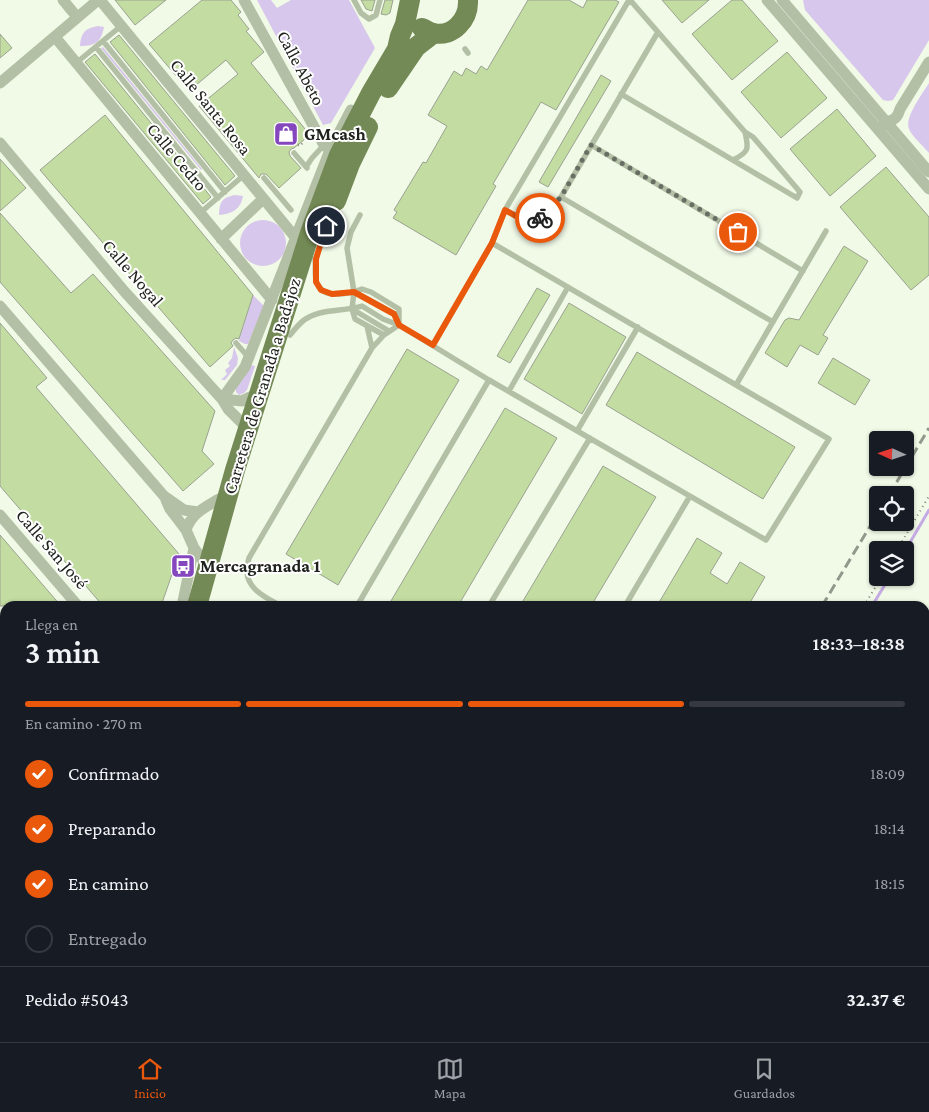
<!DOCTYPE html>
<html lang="es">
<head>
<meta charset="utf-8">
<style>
	body { margin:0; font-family:"Crimson Pro",serif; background:#242831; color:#f1f3f6; height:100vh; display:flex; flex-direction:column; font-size:19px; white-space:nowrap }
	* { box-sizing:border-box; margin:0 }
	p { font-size:16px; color:#9ea1a6 }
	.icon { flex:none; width:28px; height:28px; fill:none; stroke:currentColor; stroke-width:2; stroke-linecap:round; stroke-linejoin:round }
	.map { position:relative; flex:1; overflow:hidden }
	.drawer { position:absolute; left:0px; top:601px; width:930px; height:441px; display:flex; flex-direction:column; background:#171b24; border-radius:15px 15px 0 0; box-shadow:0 1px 4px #0004 }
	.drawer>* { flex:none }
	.needle { width:32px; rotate:273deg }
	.fabs { position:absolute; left:869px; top:431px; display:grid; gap:10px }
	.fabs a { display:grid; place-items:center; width:45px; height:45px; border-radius:5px; background:#171b24; box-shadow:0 1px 4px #0004; font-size:25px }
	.pin { position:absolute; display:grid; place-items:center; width:42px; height:42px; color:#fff; margin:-21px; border:2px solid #fff; border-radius:50%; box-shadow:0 1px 5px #0007 }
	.courier { position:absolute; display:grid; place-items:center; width:50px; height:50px; margin:-25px; border:4px solid #ea580c; border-radius:50%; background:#fff; color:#222; box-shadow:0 1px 6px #0007 }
	.headline em { font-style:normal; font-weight:600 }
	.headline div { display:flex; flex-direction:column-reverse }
	.headline { display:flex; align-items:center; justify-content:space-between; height:85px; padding:0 25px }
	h1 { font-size:32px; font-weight:600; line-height:38px }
	.bar { display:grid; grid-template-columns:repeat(4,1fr); gap:8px 5px; align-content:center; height:60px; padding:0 25px }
	.bar i { height:6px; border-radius:4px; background:#363941 }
	.bar .on { background:#ea580c }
	.bar p { grid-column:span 4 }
	.line { display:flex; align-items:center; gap:12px; padding:0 25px; border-top:1px solid #363941 }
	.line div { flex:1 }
	ol { padding:0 25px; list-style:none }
	li { display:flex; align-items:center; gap:15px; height:55px }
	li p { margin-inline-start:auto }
	li .icon { padding:5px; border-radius:50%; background:#ea580c; color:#fff; stroke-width:4 }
	li:last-child { color:#9ea1a6 }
	li i { width:28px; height:28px; border:2px solid #363941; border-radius:50% }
	.tabs { display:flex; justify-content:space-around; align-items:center; height:70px; border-top:1px solid #363941; background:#171b24; font-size:14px; color:#9ea1a6 }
	.tabs a { display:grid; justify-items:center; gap:2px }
	.tabs .on { color:#ea580c }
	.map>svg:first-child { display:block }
	.green { fill:#d8c7ec }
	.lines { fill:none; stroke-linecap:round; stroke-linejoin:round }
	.stream { stroke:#c5abe4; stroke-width:3 }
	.building { fill:#c2dca1; stroke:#9aa291 }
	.path { stroke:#7e8478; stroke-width:2; stroke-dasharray:1 4; stroke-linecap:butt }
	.service { stroke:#b4c0a6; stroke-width:5.5 }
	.minor { stroke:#b4c0a6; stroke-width:11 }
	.trunk { stroke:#748a56; stroke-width:20 }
	.rail { stroke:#92988b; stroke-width:3; stroke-dasharray:10 5; stroke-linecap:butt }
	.done { stroke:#696e64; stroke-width:5; stroke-dasharray:0 9 }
	.route { stroke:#ea580c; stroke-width:6 }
	.labels { text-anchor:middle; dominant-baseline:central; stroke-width:4; stroke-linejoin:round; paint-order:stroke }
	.street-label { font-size:18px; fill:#20231d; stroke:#fff }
	.poi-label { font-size:18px; font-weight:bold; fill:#20231d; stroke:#fff; text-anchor:start }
</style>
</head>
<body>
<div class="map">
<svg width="929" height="1042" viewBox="0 0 929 1042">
	<rect width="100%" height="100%" fill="#f1f9e7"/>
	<path class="green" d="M257,0H271L277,8L291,0H349L375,48L331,123L323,125Z
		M803,0H929V40L893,100L888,101L883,100L805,10Z
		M98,26L104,27C101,42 96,46 80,46C81,33 85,28 98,26Z
		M103,47L202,169L201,170L101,48Z
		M929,83V153C924,147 911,135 909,129C904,118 923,93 929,83Z
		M235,195L243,196C241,209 232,214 219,215C220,202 221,198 235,195Z
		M240 243a23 23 0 1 1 46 0a23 23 0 1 1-46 0Z
		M253,295L264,306L248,344H245L239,341Z
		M234,347L238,358L237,365L225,380H221L227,374L225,370L230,366L228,363L232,358Z
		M251,365L255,366L247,390L244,393L239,395L236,392V388L243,379Z"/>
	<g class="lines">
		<path class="stream" d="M905,551L929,510
			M872,606L889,578
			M616,1042L618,1038"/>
	</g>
	<path class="building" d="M115,0H166L135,25Z
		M202,0H231L241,12L238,15L249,29L246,31L264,52L251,63L310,135L294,148L291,149L289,152L290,156L301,168L279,188L266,174H261L259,178L199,106L238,74L226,60L189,91L149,44Z
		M361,0H375L372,11L366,9Z
		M385,0H393L390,13L386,15L381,14Z
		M528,0H569L583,8L587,0H615L619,2L556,110L541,102L493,184L496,186L456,255L393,218L397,212L394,210L423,162L426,163L447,126L428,115L454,71L462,76L466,68L476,74L481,66L487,70Z
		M662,0H709L682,23Z
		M732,0H742L778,41L732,80L692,34Z
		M0,34L12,48L0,58Z
		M119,35L235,176L225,185L110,42Z
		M787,52L827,98L781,138L741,92Z
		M95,54L211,197L203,204L85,62Z
		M601,75L611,81L548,187L539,182Z
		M837,109L876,156L830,196L790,149Z
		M105,115L253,295L239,339L236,338L233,340L231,343L233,346L210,367L40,170Z
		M0,159L26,188L0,211Z
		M886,167L929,217V275L911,290L840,207Z
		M0,213L71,293L93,274L215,411L202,451L214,464L183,491L0,282Z
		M844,246L868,261L823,335L828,338L818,355L800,345L787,367L765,353L785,320L789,318L799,320Z
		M537,288L550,295L510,363L497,356Z
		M569,303L626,337L582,414L524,379Z
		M0,323L47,378L36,387L179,554L161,606H103L0,486Z
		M407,349L459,380L338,585L286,554Z
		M637,352L795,447L763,499L606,405Z
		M833,358L870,380L855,405L818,383Z
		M505,408L557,438L458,606H388Z
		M603,466L656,497L591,606H520Z
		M0,535L61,606H0Z
		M697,538L722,553L710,573L727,584L740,562L765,577L748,606H657Z"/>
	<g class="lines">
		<path class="path" d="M298,145L301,146L303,141
			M897,550L929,496
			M864,606L881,578
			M607,1042L610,1038"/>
		<path class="service" d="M354,0L361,13L369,19L376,15L380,0
			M103,41L225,192
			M96,47L218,198
			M465,49L468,53
			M76,63L121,26
			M621,94L797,198L800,192L753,137L745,132L630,0
			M591,145L803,271
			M294,153L307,168
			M733,160C749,152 749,149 745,132
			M306,167L312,158L324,145
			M264,178L291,210
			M561,197L658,32
			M505,210L533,225L561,197L773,322
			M200,213L244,175
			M360,215L351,232L347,248L354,292L352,309L355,319L384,335
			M315,259C316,266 314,277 317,283C323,300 349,294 362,289L371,292L399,309V325
			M354,292L395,314L398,323
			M352,309L389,331
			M367,326L372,348
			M290,335C294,330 299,324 304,320C321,308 343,312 362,306L383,319L399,325L489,380L766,540L829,439L492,243
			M236,343L249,358
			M433,345L492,243L505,210L629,0
			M736,385L826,231
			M509,391L568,287
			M577,431L638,327
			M281,606C267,598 246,589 247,570C247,566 248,562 249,558L372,348L384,335L399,325
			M357,606L489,380
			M489,606L590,438
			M625,606L690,496"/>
		<path class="minor" d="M63,0L77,17
			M100,0L295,237
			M244,0L324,145L330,150
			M767,0L929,189
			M782,0L929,172
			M55,37L272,300
			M0,83L98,0
			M883,125C891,118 896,123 900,109L929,62
			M0,143L124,291L222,399L228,409L242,423
			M221,239L263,199
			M0,306L164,496L184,510L198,512
			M222,399L245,367L330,150L351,110
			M222,399L242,401L250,397
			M166,500L170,509L186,530
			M0,515L78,606
			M202,559L194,548L186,530C192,513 204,508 219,499
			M182,606L194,548
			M0,677L5,683
			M0,719L5,725
			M0,901L5,906
			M111,1042L112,1038
			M142,1042V1038
			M364,1042L367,1038"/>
		<path class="trunk" d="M422,28C425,29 429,32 433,33C453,38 469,19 468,0
			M388,88L416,47L434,33
			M336,201L350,164L368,127
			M197,606L235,470L310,233L339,155L371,93L397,49L400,36L405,24L410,0
			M130,1042V1038"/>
		<path class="rail" d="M889,495L929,428
			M822,606L878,513
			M564,1042L567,1038"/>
	</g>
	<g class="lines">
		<path class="done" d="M540,218L561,197L591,145L738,232"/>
		<path class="route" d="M326,226L316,259V282L321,290L332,294L354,292L394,314L399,325L433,345L492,243L505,210L532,225L540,218"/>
	</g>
	<defs>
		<symbol id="shop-square" viewBox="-11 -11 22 22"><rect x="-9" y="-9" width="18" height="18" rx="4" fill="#8547bd" stroke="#fff"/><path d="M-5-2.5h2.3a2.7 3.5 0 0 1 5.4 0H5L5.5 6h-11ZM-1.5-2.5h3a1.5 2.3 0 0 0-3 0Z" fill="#fff"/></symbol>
		<symbol id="bus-square" viewBox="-11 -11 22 22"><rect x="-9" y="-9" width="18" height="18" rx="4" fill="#8547bd" stroke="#fff"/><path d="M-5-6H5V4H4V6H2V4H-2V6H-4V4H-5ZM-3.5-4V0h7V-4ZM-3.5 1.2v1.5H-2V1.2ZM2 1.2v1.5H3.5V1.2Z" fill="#fff"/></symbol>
	</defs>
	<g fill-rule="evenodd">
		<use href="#shop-square" x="272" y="120" width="28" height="28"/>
		<use href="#bus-square" x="169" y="552" width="28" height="28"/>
	</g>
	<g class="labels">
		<g class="street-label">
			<text transform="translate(301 68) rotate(62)">Calle Abeto</text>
			<text transform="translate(211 107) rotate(51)">Calle Santa Rosa</text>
			<text transform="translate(177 157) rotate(50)">Calle Cedro</text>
			<text transform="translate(133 273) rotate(49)">Calle Nogal</text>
			<text transform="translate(262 386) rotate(-73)">Carretera de Granada a Badajoz</text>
			<text transform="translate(52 549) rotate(49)">Calle San José</text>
		</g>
		<g class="poi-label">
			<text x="304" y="134">GMcash</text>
			<text x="200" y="566">Mercagranada 1</text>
		</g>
	</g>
</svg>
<div class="fabs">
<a><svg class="needle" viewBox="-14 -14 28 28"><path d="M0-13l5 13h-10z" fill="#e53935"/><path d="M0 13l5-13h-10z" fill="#9ea1a6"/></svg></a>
<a><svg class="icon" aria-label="locate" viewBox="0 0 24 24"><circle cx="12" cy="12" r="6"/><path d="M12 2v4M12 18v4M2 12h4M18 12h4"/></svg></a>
<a><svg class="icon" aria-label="layers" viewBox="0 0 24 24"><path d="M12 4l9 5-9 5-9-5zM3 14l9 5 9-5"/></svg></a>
</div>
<div class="pin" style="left:738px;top:232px;background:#ea580c"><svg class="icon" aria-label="bag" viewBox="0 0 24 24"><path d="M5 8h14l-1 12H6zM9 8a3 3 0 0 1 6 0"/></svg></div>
<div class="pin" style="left:326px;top:226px;background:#1f2937"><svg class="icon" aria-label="home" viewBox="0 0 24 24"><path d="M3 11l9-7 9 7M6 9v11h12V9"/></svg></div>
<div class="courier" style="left:540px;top:218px"><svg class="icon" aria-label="bike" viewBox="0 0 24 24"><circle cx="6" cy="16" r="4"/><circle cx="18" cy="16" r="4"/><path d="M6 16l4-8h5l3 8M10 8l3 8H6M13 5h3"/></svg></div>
<section class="drawer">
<div class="headline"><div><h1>3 min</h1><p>Llega en</p></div><em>18:33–18:38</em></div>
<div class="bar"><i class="on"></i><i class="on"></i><i class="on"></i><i></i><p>En camino · 270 m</p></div>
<ol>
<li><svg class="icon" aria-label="check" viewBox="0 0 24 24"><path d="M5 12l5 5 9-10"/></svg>Confirmado<p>18:09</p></li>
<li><svg class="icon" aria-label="check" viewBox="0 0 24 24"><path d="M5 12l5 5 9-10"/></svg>Preparando<p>18:14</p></li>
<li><svg class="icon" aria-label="check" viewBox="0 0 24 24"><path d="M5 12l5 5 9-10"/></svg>En camino<p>18:15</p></li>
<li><i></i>Entregado</li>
</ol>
<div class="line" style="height:65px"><div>Pedido #5043</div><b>32.37 €</b></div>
</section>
</div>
<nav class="tabs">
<a class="on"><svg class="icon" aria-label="home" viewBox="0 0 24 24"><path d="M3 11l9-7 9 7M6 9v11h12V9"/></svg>Inicio</a>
<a><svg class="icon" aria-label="map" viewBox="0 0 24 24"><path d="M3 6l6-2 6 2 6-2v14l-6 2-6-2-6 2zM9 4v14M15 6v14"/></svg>Mapa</a>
<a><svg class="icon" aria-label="saved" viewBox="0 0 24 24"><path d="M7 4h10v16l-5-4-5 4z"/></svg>Guardados</a>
</nav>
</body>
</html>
